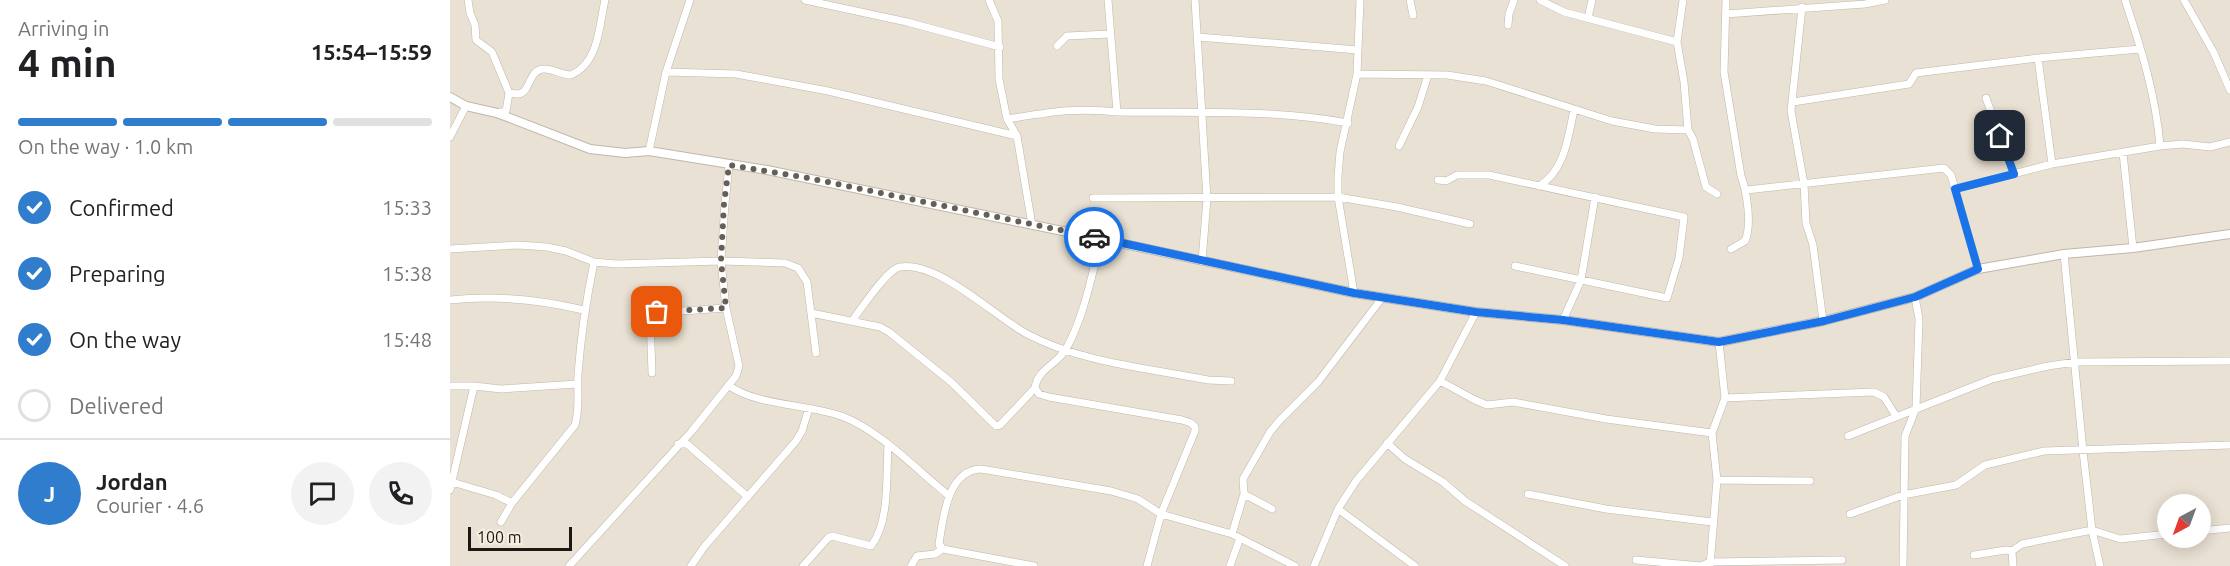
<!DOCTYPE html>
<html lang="en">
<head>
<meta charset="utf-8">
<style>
	body { margin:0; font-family:Ubuntu,sans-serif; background:#f2f2f2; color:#202124; height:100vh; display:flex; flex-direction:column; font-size:22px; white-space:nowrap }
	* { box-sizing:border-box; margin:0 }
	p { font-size:20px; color:#757577 }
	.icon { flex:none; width:33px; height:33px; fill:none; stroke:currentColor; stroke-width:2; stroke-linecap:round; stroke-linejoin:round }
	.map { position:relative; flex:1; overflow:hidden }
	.drawer { display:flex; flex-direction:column; background:#fff; width:450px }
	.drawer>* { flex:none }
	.needle { width:39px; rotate:221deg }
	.buttons { position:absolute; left:1707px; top:494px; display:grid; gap:12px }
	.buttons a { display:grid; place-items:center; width:54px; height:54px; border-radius:50%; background:#fff; box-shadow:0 3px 15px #0003; font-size:30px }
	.scale { position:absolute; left:18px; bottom:15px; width:104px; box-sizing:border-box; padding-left:6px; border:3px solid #1c1914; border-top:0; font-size:16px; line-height:21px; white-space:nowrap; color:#1c1914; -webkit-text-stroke:4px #f7eee0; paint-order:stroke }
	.pin { position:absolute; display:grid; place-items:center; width:51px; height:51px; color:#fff; margin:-26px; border-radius:12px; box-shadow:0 3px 9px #0006 }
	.courier { position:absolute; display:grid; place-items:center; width:60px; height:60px; margin:-30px; border:4px solid #1a73e8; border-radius:50%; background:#fff; color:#222; box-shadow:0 2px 8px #0007 }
	.headline em { font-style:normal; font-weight:700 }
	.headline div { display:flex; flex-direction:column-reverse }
	.headline { display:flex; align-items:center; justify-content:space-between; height:102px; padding:0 18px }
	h1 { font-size:39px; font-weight:700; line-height:45px }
	.bar { display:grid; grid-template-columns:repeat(4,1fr); gap:9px 6px; align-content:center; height:72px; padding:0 18px }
	.bar i { height:8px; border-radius:4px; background:#e0e0e0 }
	.bar .current { background:#2f7dcc }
	.bar p { grid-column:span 4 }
	.line { display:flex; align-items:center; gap:15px; padding:0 18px; border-top:2px solid #e0e0e0 }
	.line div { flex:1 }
	.round { display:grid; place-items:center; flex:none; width:63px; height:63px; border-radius:32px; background:#f2f2f2 }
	ol { padding:0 18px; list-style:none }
	li { display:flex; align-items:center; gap:18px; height:66px }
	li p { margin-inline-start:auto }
	li .icon { padding:6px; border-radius:50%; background:#2f7dcc; color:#fff; stroke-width:4 }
	li:last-child { color:#757577 }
	li i { width:33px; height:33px; border:3px solid #e0e0e0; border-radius:50% }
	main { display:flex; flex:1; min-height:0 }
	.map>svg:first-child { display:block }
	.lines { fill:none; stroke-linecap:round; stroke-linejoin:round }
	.minor-casing { stroke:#bfb7aa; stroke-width:8 }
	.tertiary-casing { stroke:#bfb7aa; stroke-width:10 }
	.minor { stroke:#fff; stroke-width:7 }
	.tertiary { stroke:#fff; stroke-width:8 }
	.done { stroke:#645f57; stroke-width:6; stroke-dasharray:0 10.8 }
	.route { stroke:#1a73e8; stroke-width:8 }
</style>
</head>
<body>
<main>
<section class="drawer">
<div class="headline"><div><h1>4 min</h1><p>Arriving in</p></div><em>15:54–15:59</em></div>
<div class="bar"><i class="current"></i><i class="current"></i><i class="current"></i><i></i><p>On the way · 1.0 km</p></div>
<ol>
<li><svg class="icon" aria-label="check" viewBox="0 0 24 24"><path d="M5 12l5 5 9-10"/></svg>Confirmed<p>15:33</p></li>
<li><svg class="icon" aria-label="check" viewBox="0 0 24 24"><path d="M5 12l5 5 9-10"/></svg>Preparing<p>15:38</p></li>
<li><svg class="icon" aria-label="check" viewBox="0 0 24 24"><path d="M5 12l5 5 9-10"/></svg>On the way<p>15:48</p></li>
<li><i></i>Delivered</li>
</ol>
<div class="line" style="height:108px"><b class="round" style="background:#2f7dcc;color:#fff">J</b><div><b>Jordan</b><p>Courier · 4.6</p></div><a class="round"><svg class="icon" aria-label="chat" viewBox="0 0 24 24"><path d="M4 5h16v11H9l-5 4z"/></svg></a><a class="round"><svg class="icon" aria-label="phone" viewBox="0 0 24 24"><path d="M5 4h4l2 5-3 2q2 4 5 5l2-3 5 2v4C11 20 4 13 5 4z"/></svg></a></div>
</section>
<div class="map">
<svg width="1780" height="566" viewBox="0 0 1780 566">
	<rect width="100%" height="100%" fill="#e9e1d3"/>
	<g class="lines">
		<defs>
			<path id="minor" d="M18,0L20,13L25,25L26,40L42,52L59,93C62,93 65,94 68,94C81,93 78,70 93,69C102,68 111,75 121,75C149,63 149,26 155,0
				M355,0L457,22L550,47
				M539,0L548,21L549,79L557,119L567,136L582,225
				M658,0L667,112C743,113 822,109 898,123
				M745,0L757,199L752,261
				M960,0L963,15
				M1090,0L1114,12L1227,42
				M1233,0L1227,42L1234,82L1238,130L1243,139L1256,187L1267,194
				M1276,0L1274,72L1291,176C1297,192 1302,225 1295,241L1281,249
				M1675,0C1691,48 1706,96 1710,146
				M1734,0L1764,53L1780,90
				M1352,7L1341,111L1354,184L1356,223L1363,245L1373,321
				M1276,14L1415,4L1435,0
				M1138,18L1142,0
				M1058,25L1059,14L1064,0
				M748,37L908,50
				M607,46L617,36L659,34
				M1588,58L1602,164
				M216,72L286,74L378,91L567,136
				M907,74L997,75L1036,81L1162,121L1205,129L1238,130
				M1536,98L1564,174
				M1343,102L1459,84L1466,73L1588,58L1690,49
				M47,113L56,111L59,93
				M557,119C597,113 626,107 667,112
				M0,137L16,106
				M949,146L968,107L978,75
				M199,151L216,72L240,0
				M1673,153L1683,248
				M988,180L996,181L1007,175H1039L1234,217L1229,258L1217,298L1065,266
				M1089,186C1115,171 1118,137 1124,110
				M1505,189L1602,164L1710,146L1733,144L1760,147L1780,142
				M1297,190L1494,168L1501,175L1528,269
				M643,198L888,197L947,207L1020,224
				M651,239C642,274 634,317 616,349C608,364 587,369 585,388L589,394L599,397L732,420L741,423L745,427V431L711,514L697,566
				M0,249L68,245L97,247L116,251L144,262L167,264L271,261L335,263L348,268L357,282L366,353
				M1614,254L1633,451L1642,530L1650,566
				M904,293L888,197V176L890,152L907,74L910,0
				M0,300C44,295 91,300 134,310
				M361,313L430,327L439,332L501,382L546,426L550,425L585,388
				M1113,320L1131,280L1145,197
				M402,321C411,309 437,269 450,267C487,260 544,316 577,334C632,363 698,368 758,380L781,381
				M202,373L200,317L203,313L276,308
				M990,381L1025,400L1037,405L1063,402L1156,419L1262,433
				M278,385C306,406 360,404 394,417C431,432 467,470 498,495
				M0,386H24L51,389L127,384
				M1275,398L1424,392L1434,397L1446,416
				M1398,436L1542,379L1598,366L1626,362L1780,361
				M937,443L955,459L993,482L1015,501L1115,566
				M228,444H237L298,497
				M1267,480L1360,481
				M2,482L46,495L62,503
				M0,490L24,386
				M794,494L822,509
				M1078,494L1156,509L1262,522
				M888,509L965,566
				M1400,514L1453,495L1506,485L1535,465L1594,451L1780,445
				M51,522L62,503L125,425C130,409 127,390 128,374C131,335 136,301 144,262
				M1750,531L1780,528
				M782,534L794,494L793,479L820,432L829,421L868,382L932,298
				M1524,555L1556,550L1562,551
				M1186,560L1251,566L1260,562L1392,560
				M119,566L241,432L286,376L289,366L276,308L271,261L275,204L279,165
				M241,566L254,547L346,441L352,431L359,408
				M353,566L378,538L382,536L421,546C440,522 436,476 438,446
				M461,566L467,556L485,554L491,550L489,544
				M584,566L498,550L493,549L489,544C493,519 497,470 531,469L661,491L688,499L711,514L782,534L845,566
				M780,566L790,538
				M864,566L888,509L906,481L990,381L1026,312
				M1260,566L1267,480L1262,433L1275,398L1269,342
				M1453,566L1455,436L1466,408L1469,319L1465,297
				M1563,566L1562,551L1572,544L1642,530L1670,539L1718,534"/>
			<path id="tertiary" d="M0,97L16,106L47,113L140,149L175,153L199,151L317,170L651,239L904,293L1026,312L1113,320L1269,342L1373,321L1465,297L1528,269L1614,254L1683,248L1780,234"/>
		</defs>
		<use href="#minor" class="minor-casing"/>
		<use href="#tertiary" class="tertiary-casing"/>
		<use href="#minor" class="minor"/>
		<use href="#tertiary" class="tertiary"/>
	</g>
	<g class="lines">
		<path class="done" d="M207,312L276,308L271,261L274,204L279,165L358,178L644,237"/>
		<path class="route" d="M644,237L904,293L1026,312L1113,320L1269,342L1374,321L1465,297L1528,269L1505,189L1564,174L1550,136"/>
	</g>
</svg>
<div class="buttons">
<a><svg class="needle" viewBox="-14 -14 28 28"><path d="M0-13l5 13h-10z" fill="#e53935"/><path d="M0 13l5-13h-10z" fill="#757577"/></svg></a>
</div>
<div class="scale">100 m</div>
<div class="pin" style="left:207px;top:312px;background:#ea580c"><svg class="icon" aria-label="bag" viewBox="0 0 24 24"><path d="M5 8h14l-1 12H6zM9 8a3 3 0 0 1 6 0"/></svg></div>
<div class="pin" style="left:1550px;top:136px;background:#1f2937"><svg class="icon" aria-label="home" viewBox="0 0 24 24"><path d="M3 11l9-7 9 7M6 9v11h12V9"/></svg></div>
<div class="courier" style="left:644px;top:237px"><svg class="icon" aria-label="car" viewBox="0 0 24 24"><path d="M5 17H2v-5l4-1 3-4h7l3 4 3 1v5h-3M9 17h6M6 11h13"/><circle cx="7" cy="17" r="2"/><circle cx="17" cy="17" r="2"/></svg></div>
</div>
</main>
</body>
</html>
